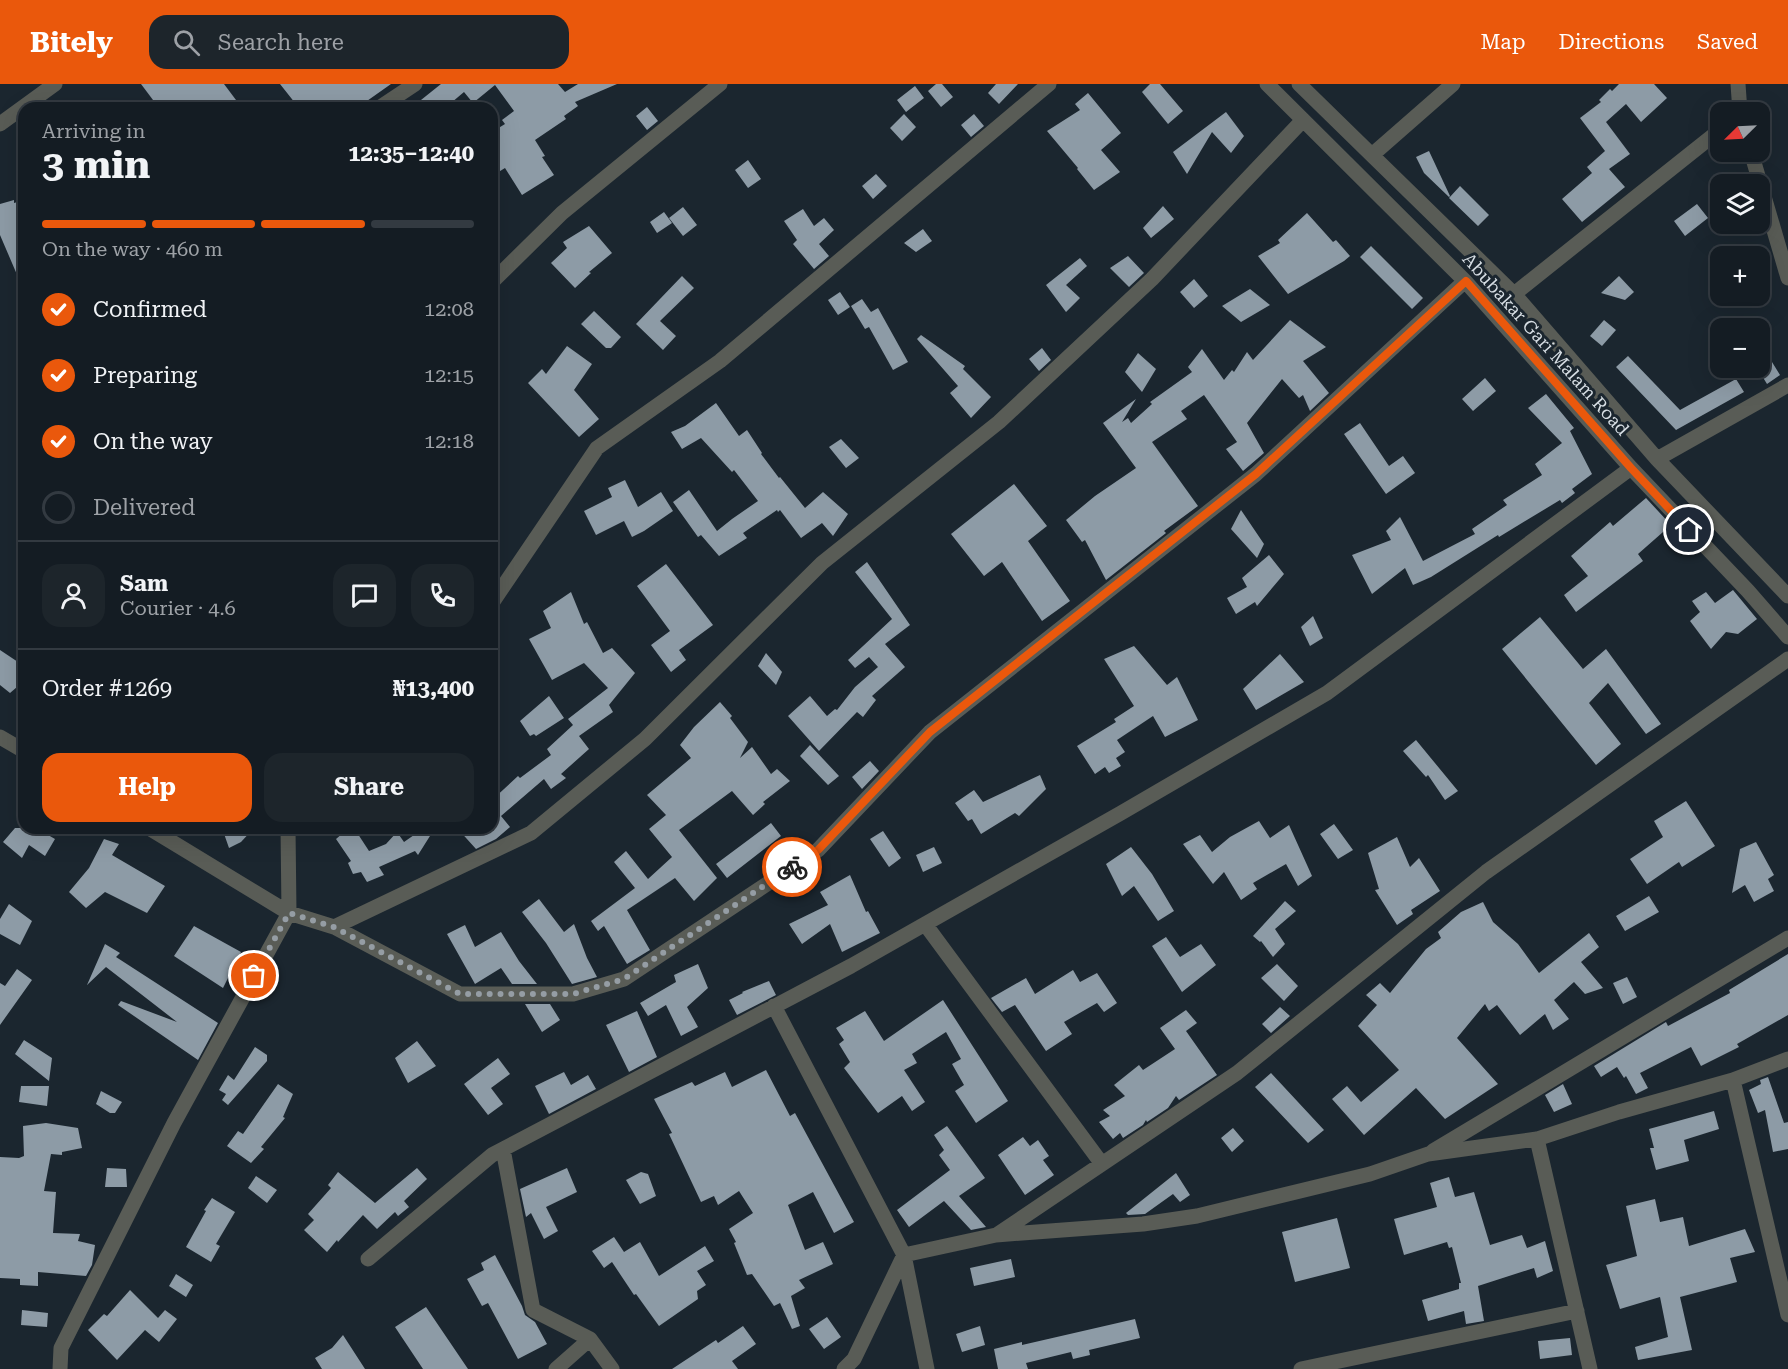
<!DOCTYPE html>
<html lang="en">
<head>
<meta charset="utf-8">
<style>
	body { margin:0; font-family:"Roboto Serif",serif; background:#1d252b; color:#f1f3f6; height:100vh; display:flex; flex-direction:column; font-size:22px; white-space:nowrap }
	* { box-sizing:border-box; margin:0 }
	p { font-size:20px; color:#9da1a6 }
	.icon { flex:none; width:33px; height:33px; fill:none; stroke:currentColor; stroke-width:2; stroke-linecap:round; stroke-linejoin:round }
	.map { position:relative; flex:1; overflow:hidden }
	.panel { position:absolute; left:18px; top:18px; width:480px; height:732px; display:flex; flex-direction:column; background:#141c23; border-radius:18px; box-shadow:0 6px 24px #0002,0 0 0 2px #333a41 }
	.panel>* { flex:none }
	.needle { width:39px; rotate:246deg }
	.buttons { position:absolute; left:1710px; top:18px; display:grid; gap:12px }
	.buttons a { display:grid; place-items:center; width:60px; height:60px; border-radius:12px; background:#141c23; box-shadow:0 6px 24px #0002,0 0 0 2px #333a41; font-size:30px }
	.pin { position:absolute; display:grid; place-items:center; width:51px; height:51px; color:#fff; margin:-26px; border:3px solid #fff; border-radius:50%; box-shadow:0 2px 6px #0007 }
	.courier { position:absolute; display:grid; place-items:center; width:60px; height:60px; margin:-30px; border:4px solid #ea580c; border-radius:50%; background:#fff; color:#222; box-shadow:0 2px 8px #0007 }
	.head em { font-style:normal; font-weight:700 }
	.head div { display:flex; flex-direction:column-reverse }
	.head { display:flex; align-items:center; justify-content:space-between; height:102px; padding:0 24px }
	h1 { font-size:39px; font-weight:700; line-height:45px }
	.bar { display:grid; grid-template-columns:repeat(4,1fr); gap:9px 6px; align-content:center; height:72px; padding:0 24px }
	.bar i { height:8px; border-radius:4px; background:#333a41 }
	.bar .on { background:#ea580c }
	.bar p { grid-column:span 4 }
	.line { display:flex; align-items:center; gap:15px; padding:0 24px; border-top:2px solid #333a41 }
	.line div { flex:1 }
	.round { display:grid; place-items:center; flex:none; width:63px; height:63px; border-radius:18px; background:#1d252b }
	ol { padding:0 24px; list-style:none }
	li { display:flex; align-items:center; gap:18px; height:66px }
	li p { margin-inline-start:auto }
	li .icon { padding:6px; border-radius:50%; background:#ea580c; color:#fff; stroke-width:4 }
	li:last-child { color:#9da1a6 }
	li i { width:33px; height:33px; border:3px solid #333a41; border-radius:50% }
	.button { display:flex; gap:12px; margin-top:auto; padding:12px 24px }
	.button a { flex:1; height:69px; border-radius:18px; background:#ea580c; color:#fff; font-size:24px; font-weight:700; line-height:69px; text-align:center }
	.button a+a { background:#1d252b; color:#f1f3f6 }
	header { display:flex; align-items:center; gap:36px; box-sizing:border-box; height:84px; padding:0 30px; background:#ea580c; color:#fff }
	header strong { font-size:28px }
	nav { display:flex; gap:33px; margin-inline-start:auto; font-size:21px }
	.search { width:420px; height:54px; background:#1d252b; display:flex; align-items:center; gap:15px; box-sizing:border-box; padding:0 21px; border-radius:18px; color:#9da1a6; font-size:22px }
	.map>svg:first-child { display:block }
	.building { fill:#8d9ba6 }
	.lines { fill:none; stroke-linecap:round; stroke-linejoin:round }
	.minor { stroke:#595c56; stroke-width:15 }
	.done { stroke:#959da4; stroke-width:6; stroke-dasharray:0 10.8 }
	.route { stroke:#ea580c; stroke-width:8 }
	.labels { text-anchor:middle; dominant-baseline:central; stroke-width:6; stroke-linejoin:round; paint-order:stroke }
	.street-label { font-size:18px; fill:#d6dde3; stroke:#1b262f }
</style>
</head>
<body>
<header>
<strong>Bitely</strong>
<div class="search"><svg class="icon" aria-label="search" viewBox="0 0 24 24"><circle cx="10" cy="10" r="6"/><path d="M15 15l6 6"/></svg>Search here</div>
<nav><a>Map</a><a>Directions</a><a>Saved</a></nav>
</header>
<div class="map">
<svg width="1788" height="1285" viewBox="0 0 1788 1285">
	<rect width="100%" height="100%" fill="#1b262f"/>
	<path class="building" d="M141,0H224L242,24H159Z
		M280,0H391L357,24H299Z
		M441,0H558L565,8L578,0H617L575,18L578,22L564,32L566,35L535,56L545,72L542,73L554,91L522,111L505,84L492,92V48L505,40L502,36L514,27L495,1L473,19L464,8L445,24H411Z
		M936,0H942L953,13L941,23L928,7Z
		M996,0H1018L999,20L988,9Z
		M1150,0H1160L1183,27L1168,40L1142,8Z
		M1619,0H1654L1667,14L1641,38L1626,20L1606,38L1630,70L1609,85L1625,103L1582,138L1562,115L1592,89L1587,83L1605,67L1580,34L1601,18L1599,16L1610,5L1612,7Z
		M915,2L924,14L906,28L897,16Z
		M1088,9L1121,49L1101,66L1120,88L1094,106L1077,85L1078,84L1047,47L1080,26L1075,20Z
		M647,23L658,37L647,46L636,32Z
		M1226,28L1244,52L1231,69L1212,48L1187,90L1173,68Z
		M904,30L916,43L902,57L890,44Z
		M974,30L984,42L971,53L961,41Z
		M1429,67L1450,112L1449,113L1424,89L1416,73Z
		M748,76L761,95L748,104L735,86Z
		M876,90L887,102L873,115L862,102Z
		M1460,102L1489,131L1478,142L1449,114Z
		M14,116V119L24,116V207L0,151V120Z
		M1697,120L1708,134L1685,152L1674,137Z
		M1163,122L1174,135L1151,154L1143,144Z
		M683,123L697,141L683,152L669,134Z
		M803,125L814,142L824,134L834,146L819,160L829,172L814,185L793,160L797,156L784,137Z
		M664,128L672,139L657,149L650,138Z
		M1307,129L1333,158L1336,156L1350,172L1344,177L1288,210L1258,172L1280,159L1278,156Z
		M589,142L612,169L589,188L591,189L575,204L551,179L567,164L563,158Z
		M923,145L932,157L916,168L904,159Z
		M1371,162L1423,214L1412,225L1360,173Z
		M1128,172L1144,189L1129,203L1110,184Z
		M1080,174L1087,182L1066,201L1080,214L1066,228L1046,201Z
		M682,192L694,204L660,237L676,252L663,266L636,240Z
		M1619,192L1634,208L1625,216L1601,209Z
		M1194,195L1208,212L1194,224L1180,208Z
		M1250,205L1270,221L1241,238L1222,222Z
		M840,208L850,223L838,231L828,216Z
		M862,215L871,228L878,224L908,278L893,286L869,243L865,245L851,222Z
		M594,227L621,253L611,264H606L581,240Z
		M1290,236L1326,263L1303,277L1329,309L1310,327L1303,311L1299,314L1282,295L1247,339L1264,369L1243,387L1226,365L1237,358L1204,311L1181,327L1187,335L1152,358L1198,422L1164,447L1166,449L1106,496L1085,456L1082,458L1066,436L1095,412L1136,384L1103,339L1136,315L1122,338L1128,334L1131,339L1152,320L1150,318L1192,288L1188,283L1202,265L1224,296L1232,286L1234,288L1247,268L1253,276Z
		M1604,236L1616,246L1602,262L1590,252Z
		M921,251L965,282L963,285L991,313L971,334L950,309L958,302L917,255Z
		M567,262L592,280L574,306L599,335L579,353L528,299L542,285L546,290Z
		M1042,264L1051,276L1039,287L1029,275Z
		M1138,269L1156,285L1142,308L1125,288Z
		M1628,272L1680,326L1736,295L1744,308L1676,346L1616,283Z
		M1772,278L1780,291L1767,300L1759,287Z
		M1485,294L1496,307L1473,327L1462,315Z
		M1546,310L1574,344L1570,347L1592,390L1572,405L1575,409L1562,419L1560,416L1499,453L1498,451L1431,493L1413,501L1405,484L1372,510L1352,471L1391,456L1386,447L1400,433L1423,477L1475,450L1472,445L1507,421L1503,416L1542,391L1535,380L1562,359L1528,324Z
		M716,319L739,352L747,346L762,369L761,370L779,394L780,393L805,424L823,408L848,430L833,452L822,439L801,454L780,426L778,428L777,426L743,449L747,454L719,472L701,451L698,453L673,418L689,406L717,447L732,435L758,417L734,386L732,388L701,354L682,365L671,348L685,342Z
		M1360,339L1389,382L1403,372L1415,389L1386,410L1344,350Z
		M841,355L859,374L846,384L829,363Z
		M625,396L638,423L661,408L673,427L644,447L632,453L624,437L596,451L584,427L612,413L608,404Z
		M1014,400L1047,442L1028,457L1070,517L1042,537L1002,478L984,492L951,450Z
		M1646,414L1671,441L1638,470L1643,477L1576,528L1564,511L1588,492L1571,472L1610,438L1613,442Z
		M1241,426L1264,460L1257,474L1231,445Z
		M1269,471L1284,490L1257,522L1255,518L1236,530L1227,514L1247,503L1242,494Z
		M867,478L910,541L885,560L905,583L872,612L876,616L863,633L857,628L819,667L788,632L810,612L827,632L835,625L837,626L855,603L878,583L869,573L855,584L848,576L892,535L855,488Z
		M666,480L713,541L679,566L686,576L671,588L651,561L670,547L637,502Z
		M1733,506L1757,535L1738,550L1726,548L1711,565L1690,537L1700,528L1692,517L1706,508L1715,519Z
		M571,508L584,540L587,538L603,569L612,564L635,589L609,621L613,628L579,652L589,665L561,690L566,694L551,705L544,695L501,732L510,743L496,755L476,765L457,744H492V716L518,692L520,694L551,671L547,665L573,641L568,635L608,604L584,579L552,596L529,555L551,544L543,527Z
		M1313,532L1323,554L1310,562L1301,543Z
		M1540,533L1583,585L1606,565L1661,640L1646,650L1608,599L1589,619L1621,660L1596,681L1502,565Z
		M1134,562L1167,601L1177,593L1198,636L1165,653L1153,632L1117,656L1125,668L1116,674L1121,682L1109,689L1105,683L1095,690L1077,662L1116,638L1114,635L1134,622L1104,575Z
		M0,566L24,582V597L10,609L0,601Z
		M766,569L782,588L776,601L758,582Z
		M1280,570L1304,598L1256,626L1243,605Z
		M549,612L564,634L536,652L534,650L530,652L520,637Z
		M720,618L732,632L730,634L748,658L740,674L752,663L771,690L777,685L790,697L763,718L765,720L753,731L732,707L679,746L717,794L694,817L675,794L627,826L650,866L627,880L604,842L598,847L591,837L635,804L614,778L626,767L648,795L672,773L649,745L666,731L647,711L691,674L680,661L694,643Z
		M1416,656L1458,707L1445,716L1428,691L1426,693L1403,667Z
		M810,661L839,692L828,701L800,672Z
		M870,677L879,687L862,705L852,693Z
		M1040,691L1046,705L1019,732L1015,729L981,750L972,735L968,737L955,719L974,706L983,718Z
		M1686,717L1715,762L1682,783L1679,778L1647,800L1630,775L1663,753L1654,737Z
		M1259,737L1270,754L1289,741L1312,792L1298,802L1286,780L1253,799L1257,805L1241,816L1224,788L1213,800L1183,760L1200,751L1212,768L1230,753Z
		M771,739L781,752L727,794L716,780Z
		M1334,740L1353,766L1338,775L1320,750Z
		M15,744H36L55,755L45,772L29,761L22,774L3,758Z
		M222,744H254L241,758L229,764Z
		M349,744H354L369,767L386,760L397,748L404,758L424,744H435L418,771L415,767L379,783L384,791L367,798L361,788L353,790L348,779L351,777L336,755Z
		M883,747L901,774L889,783L870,755Z
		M1397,753L1410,783L1419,774L1440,807L1411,826L1413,830L1397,841L1375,806L1379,805L1368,769Z
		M104,755L119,760L112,771L165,802L147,829L105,808L86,824L69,808L89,784Z
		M1756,758L1774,791L1768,795L1774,807L1754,818L1745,801L1732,809L1740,765Z
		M934,763L942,779L923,788L916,771Z
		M1131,763L1152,790L1174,827L1158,837L1134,802L1122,812L1106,780Z
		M850,791L866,828L868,827L880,849L842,868L830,840L802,860L789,840L828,821L820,808Z
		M1649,812L1659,828L1625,847L1616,832Z
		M539,815L564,848L574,840L587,874L597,893L572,900L546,859L522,828Z
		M1285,817L1296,827L1275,845L1285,860L1273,873L1261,857L1260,858L1253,852Z
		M1483,818L1493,838L1518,860L1539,889L1589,849L1599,863L1581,878L1603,904L1585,910L1574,898L1554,916L1569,935L1553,946L1545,930L1520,951L1497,921L1489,927L1485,920L1457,954L1498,1000L1445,1035L1416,1004L1364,1051L1332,1015L1347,1002L1361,1018L1399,986L1358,942L1377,921L1366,911L1380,899L1390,909L1426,865L1441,854L1438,848L1461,828Z
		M9,820L32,837L20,861L0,850V835Z
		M465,841L475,863L501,848L519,877L537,900H512L501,884L475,900L447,850Z
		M194,842L241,868L223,904L174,872Z
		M1166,853L1180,873L1201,860L1216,881L1182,908L1152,862Z
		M105,860L120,869L116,873L218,939L198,976L118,921L121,917L177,938L106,883L87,901Z
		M1788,870V931L1737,960L1739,963L1701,982L1691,963L1640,989L1648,1004L1636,1010L1626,992L1624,994L1617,983L1601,993L1594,982L1666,938L1668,942L1730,909L1729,906Z
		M698,880L708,904L687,923L698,943L681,952L666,921L648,932L640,919L676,898L674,891Z
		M1277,880L1298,902L1284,917L1261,894Z
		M17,885L32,896L0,941V899L5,902Z
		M1073,886L1080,898L1097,889L1117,919L1104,928L1097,919L1064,938L1072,950L1046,967L1015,921L1002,928L991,914L1026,894L1035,910Z
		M1627,893L1637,913L1623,920L1613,899Z
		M769,897L776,911L737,931L729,916L743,909L742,908Z
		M943,916L1008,1017L976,1039L955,1007L964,1001L952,980L961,975L946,948L912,970L917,979L904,986L925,1018L912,1027L902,1012L878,1029L844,984L850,978L839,960L844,956L836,944L865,927L884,957Z
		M525,920H550L560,936L542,948Z
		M1280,923L1290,932L1271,949L1262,940Z
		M1186,926L1197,939L1186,947L1217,991L1179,1016L1176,1012L1168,1024L1147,1038L1146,1036L1143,1041L1123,1054L1120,1049L1113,1055L1099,1038L1110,1032L1103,1026L1125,1012L1114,1001L1139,981L1143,986L1175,965L1160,944Z
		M637,927L657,973L629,988L606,941Z
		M24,956L52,974L49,997L15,970Z
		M417,957L436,982L408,999L395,974Z
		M255,963L267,971V977L228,1021L222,1016L226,1010L219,1006L228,991L234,996Z
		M498,974L510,990L491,1004L503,1020L488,1031L464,1000Z
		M766,986L790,1032L795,1029L854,1138L834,1149L813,1108L788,1121L805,1166L823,1158L833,1180L799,1196L805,1204L791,1212L800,1242L792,1245L780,1219L774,1222L752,1190L747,1191L734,1159L736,1158L729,1145L753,1129L739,1107L718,1121L714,1112L701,1118L669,1050L672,1049L654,1015L692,998L695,1002L725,988L732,1003Z
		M564,988L571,1001L588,991L596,1005L549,1030L535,1002Z
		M1271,989L1324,1046L1308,1059L1255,1003Z
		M1768,993L1784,1039L1788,1038V1065L1773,1068L1765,1026L1758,1029L1749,1006L1761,1000L1760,996Z
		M278,1000L293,1010L283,1033L285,1034L261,1063L264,1065L251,1079L227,1062L238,1047L243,1050Z
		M1563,1000L1572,1020L1554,1028L1545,1011Z
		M21,1002H49L47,1022L19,1018Z
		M101,1007L122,1018L115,1029H110L96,1020Z
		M1714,1027L1719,1045L1684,1056L1689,1077L1656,1086L1650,1064H1654L1649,1045Z
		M46,1039L78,1044L82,1064L62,1068V1071L51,1070L44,1107L56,1108L53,1149L80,1150L78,1157L95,1161L92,1181L86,1192L38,1188V1202L20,1201V1195L0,1194V1073L19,1074L24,1072L23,1042Z
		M947,1042L985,1094L959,1112L986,1143L971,1146L944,1117L909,1143L897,1126L950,1086L939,1071L944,1066L934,1051Z
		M1233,1044L1244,1057L1232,1068L1221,1054Z
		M1023,1053L1030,1062L1038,1056L1049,1072L1043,1076L1054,1091L1025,1111L998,1071Z
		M107,1084L126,1085L127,1103H105Z
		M417,1084L427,1095L404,1117L409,1123L398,1132L395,1128L377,1145L363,1131L338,1158L337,1156L327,1168L304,1146L314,1136L308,1130L331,1104L328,1101L338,1088L375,1119Z
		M567,1084L577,1108L546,1123L558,1147L544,1155L531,1129L526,1133L520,1105Z
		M641,1088L648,1090L656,1112L640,1120L626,1096Z
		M1176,1089L1190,1111L1180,1118L1173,1110L1145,1130L1128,1131L1126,1129Z
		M256,1092L277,1106L267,1119L248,1104Z
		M1449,1093L1455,1113L1474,1108L1490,1161L1522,1151L1527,1164L1545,1157L1553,1187L1537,1194L1534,1184L1478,1202L1484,1237L1466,1240L1464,1227L1428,1237L1422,1216L1459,1205V1199H1461L1452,1163L1449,1164L1447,1158L1404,1171L1394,1135L1437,1123L1430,1099Z
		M212,1114L235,1128L216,1160L220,1162L211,1178L186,1163L206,1127L204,1126Z
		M1655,1115L1660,1138L1683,1133L1689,1162L1745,1145L1755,1168L1730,1174L1737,1198L1680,1213L1692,1266L1638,1276L1635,1263L1668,1253L1660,1213L1620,1225L1606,1181L1637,1172L1626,1122Z
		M1337,1134L1350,1184L1295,1198L1282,1148Z
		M614,1153L624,1168L640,1158L659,1192L705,1162L714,1177L697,1187L706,1201L697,1207L698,1215L659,1242L636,1210L634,1211L612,1178L604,1184L592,1167Z
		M495,1171L522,1222L525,1231L535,1238L547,1260L518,1275L488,1219L482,1222L467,1195L484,1186L481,1179Z
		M1011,1175L1015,1193L974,1202L970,1184Z
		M176,1190L193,1201L186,1213L169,1202Z
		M130,1206L158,1234L165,1226L177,1235L159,1258L145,1246L117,1276L88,1246L104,1230L107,1232Z
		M426,1223L468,1285H423L395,1243Z
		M22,1226L48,1229L47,1243L21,1241Z
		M827,1233L841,1253L824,1265L809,1245Z
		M1135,1235L1140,1254L1089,1266L1090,1271L1073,1275L1071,1268L1026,1279L1028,1285H998L994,1265L1022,1258V1261Z
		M743,1242L756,1260L732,1277L738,1285H672L716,1256L718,1259Z
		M980,1242L985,1261L962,1268L956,1250Z
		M343,1251L365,1285H322L315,1274L332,1264Z
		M1570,1254L1572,1271L1540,1275L1538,1257Z"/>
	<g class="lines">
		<path class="minor" d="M1267,0L1465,197L1631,384L1748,507L1788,553
			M1299,0L1514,210L1657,375L1788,512
			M1738,0L1740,28
			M379,24L415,0
			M0,40L55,0
			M1751,68L1788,194
			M1372,71L1453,0
			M492,198L562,129L720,0
			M1514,210L1720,46
			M1657,375L1788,301
			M492,519L597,364L720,277L1049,0
			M0,653L24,667
			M149,744L289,829L334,843L531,749L645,655L822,479L999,338L1152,195L1303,36
			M925,840L1102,1080
			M334,843L460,910H573L624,895L818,766L930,648L1256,390L1465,197
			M774,922L904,1171L927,1285
			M1733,996L1788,1231
			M1537,1055L1590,1285
			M503,1065L533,1226L590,1255L612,1285
			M1433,1067L1788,854
			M998,1150L1237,989L1486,788L1788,575
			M368,1175L492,1071L851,882L1121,729L1327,609L1631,384
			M60,1285L61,1264L174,1039L289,829L288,744
			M556,1285L590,1255
			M844,1285L854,1275L904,1171L996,1151L1143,1140L1197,1132L1370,1090L1428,1070L1537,1055L1619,1028L1733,996L1788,975
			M1301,1285L1577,1227"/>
	</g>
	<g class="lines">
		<path class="done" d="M254,892L289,829L334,843L460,910H573L624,895L792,783"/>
		<path class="route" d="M792,783L818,766L930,648L1256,390L1466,197L1631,384L1689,446"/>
	</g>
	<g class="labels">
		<g class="street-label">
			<text transform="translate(1546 260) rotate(48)">Abubakar Gari Malam Road</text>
		</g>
	</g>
</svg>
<div class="buttons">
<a><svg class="needle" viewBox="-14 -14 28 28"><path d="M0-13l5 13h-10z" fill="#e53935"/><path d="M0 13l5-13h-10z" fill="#9da1a6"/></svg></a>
<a><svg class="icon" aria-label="layers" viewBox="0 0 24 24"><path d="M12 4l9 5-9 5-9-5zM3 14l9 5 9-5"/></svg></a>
<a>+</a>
<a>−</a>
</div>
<div class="pin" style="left:254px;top:892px;background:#ea580c"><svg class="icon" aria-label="bag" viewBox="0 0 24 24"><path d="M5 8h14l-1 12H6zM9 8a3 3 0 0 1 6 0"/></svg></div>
<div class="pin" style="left:1689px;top:446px;background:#1f2937"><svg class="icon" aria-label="home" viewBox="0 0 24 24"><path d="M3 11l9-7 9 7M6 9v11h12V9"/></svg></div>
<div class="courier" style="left:792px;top:783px"><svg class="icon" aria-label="bike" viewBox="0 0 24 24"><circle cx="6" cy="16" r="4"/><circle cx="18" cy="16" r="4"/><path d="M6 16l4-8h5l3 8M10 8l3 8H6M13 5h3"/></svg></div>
<section class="panel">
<div class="head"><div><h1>3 min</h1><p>Arriving in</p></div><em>12:35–12:40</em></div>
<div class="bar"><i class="on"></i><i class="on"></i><i class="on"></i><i></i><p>On the way · 460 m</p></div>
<ol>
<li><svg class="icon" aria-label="check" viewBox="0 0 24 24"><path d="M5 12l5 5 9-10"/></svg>Confirmed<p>12:08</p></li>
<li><svg class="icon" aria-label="check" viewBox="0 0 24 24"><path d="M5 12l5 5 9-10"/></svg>Preparing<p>12:15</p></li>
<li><svg class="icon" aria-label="check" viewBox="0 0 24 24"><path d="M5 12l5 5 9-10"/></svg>On the way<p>12:18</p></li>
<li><i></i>Delivered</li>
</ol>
<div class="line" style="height:108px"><a class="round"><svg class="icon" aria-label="person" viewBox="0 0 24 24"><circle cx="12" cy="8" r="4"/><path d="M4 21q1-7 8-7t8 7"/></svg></a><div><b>Sam</b><p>Courier · 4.6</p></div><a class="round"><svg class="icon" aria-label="chat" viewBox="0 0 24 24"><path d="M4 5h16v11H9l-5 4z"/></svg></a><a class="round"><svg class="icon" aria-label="phone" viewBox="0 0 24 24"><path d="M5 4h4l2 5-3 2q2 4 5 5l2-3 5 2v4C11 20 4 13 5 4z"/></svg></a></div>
<div class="line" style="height:78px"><div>Order #1269</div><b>₦13,400</b></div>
<div class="button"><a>Help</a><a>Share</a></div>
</section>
</div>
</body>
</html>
